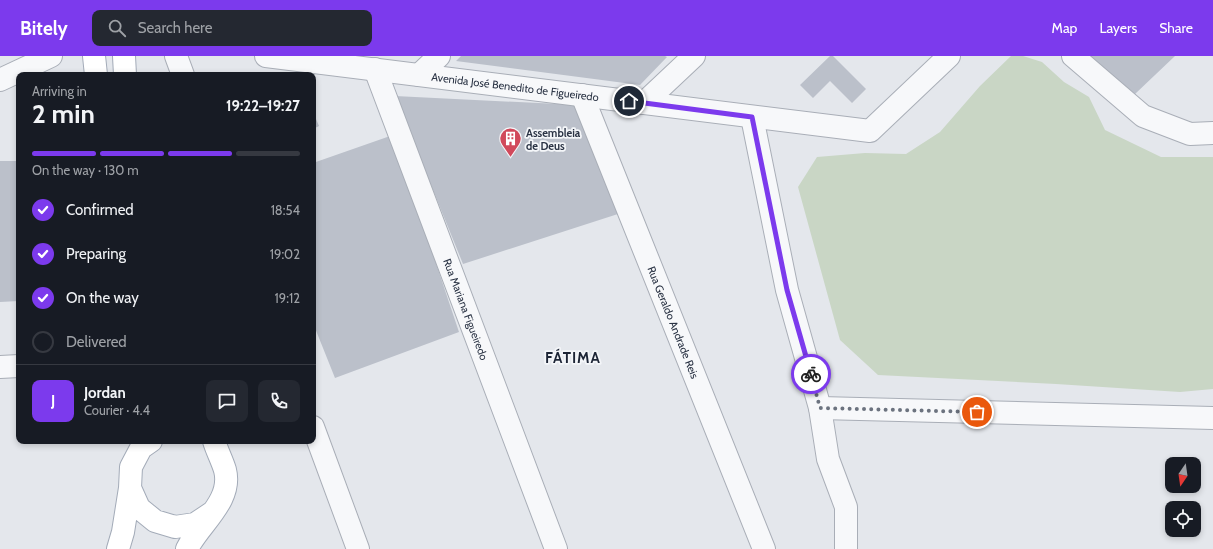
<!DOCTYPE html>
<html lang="en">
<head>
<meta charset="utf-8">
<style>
	body { margin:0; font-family:Cabin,sans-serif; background:#242831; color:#f1f3f6; height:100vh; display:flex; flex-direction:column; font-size:15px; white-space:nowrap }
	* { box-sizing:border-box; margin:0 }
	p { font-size:13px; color:#9ea1a6 }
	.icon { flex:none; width:22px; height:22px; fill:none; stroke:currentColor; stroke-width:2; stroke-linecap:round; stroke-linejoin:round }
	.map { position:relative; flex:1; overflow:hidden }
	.sheet { position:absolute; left:16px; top:16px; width:300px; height:372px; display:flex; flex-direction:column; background:#171b24; border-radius:8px; box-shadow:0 2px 6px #0003 }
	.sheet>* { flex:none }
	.needle { width:26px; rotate:193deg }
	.buttons { position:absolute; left:1165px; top:401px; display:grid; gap:8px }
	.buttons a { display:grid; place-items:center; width:36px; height:36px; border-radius:8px; background:#171b24; box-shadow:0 2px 6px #0003; font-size:20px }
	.pin { position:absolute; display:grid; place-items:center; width:34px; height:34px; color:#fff; margin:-17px; border:2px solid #fff; border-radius:50%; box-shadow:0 1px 4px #0007 }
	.courier { position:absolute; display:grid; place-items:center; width:40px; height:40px; margin:-20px; border:3px solid #7c3aed; border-radius:50%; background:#fff; color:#222; box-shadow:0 1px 5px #0007 }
	.overview em { font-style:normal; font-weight:700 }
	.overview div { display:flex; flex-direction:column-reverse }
	.overview { display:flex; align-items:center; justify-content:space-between; height:68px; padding:0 16px }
	h1 { font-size:26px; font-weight:700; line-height:30px }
	.bar { display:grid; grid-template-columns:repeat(4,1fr); gap:6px 4px; align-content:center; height:48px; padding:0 16px }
	.bar i { height:5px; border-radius:3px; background:#363941 }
	.bar .current { background:#7c3aed }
	.bar p { grid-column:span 4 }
	.line { display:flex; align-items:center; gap:10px; padding:0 16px; border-top:1px solid #363941 }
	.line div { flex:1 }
	.round { display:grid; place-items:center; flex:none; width:42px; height:42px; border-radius:8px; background:#242831 }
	ol { padding:0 16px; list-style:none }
	li { display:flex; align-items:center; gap:12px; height:44px }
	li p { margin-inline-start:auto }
	li .icon { padding:4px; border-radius:50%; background:#7c3aed; color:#fff; stroke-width:4 }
	li:last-child { color:#9ea1a6 }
	li i { width:22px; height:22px; border:2px solid #363941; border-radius:50% }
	header { display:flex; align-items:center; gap:24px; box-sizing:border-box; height:56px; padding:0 20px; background:#7c3aed; color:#fff }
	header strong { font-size:19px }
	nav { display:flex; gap:22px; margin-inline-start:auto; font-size:14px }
	.search { width:280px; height:36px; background:#242831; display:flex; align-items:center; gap:10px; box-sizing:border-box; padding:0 14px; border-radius:8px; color:#9ea1a6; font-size:15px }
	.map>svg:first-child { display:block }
	.green { fill:#c9d6c5 }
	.building { fill:#bbc0ca }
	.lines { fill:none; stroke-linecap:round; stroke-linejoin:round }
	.minor-casing { stroke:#a9aeb7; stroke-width:24 }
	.major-casing { stroke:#a3abb8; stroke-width:24 }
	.minor { stroke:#f7f8fa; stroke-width:22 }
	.major { stroke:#fff; stroke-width:22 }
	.done { stroke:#6c737f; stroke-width:4; stroke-dasharray:0 7.2 }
	.route { stroke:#7c3aed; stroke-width:5 }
	.labels { text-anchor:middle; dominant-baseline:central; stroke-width:3.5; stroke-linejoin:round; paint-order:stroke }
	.street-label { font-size:11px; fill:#2b3445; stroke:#f4f6f9 }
	.poi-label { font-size:11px; font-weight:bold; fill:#2b3445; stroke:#f4f6f9; text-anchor:start }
	.district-label { font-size:15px; font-weight:bold; letter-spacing:1px; fill:#1d2536; stroke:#f4f6f9 }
</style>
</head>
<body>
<header>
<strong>Bitely</strong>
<div class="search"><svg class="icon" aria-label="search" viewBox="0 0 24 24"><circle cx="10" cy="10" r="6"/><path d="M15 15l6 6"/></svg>Search here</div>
<nav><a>Map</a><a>Layers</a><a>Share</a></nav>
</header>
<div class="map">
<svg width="1213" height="493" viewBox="0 0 1213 493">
	<rect width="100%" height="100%" fill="#e4e7ec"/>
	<path class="green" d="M1011,0H1023L1042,6L1064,26L1089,41L1105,74L1161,101H1213V333L1180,336L1056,328L878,319L840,284L798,131L817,101L865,97L906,98L940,76L980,30Z"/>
	<path class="building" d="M461,0H665L667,1L640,29L456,5Z
		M830,0H833L866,33L852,47L830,25L813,42L800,29Z
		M1090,0H1175L1135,38Z
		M395,40L579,49L621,157L463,208Z
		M313,56L319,70L313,73Z
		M393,79L459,276L335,322L313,267V107Z
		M0,105H19V245L0,246Z"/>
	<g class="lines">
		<defs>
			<g id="minor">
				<path d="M176,0L183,19"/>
				<path id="s1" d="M266,0L870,75L949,0"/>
				<path d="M1073,0L1143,60L1190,78L1213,77"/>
				<path id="s2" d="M375,13L556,493"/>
				<path d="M419,19L439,0"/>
				<path d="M0,24L51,0"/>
				<path id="s3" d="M582,39L764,493"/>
				<path d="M644,47L694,0"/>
				<path d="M752,61L787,234L820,352L828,403L846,451V493"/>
				<path d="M0,311L19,310"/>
				<path d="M820,352L1213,362"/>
				<path d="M313,371L358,493"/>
			</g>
			<path id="major" d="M94,0L96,19
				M124,0L125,19
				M151,385L141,392L131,411L130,432L139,452L155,465L175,471L195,468L213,456
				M118,493L123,476L130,432
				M187,493C199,468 233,445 225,414C222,404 217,395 214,385"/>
		</defs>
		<use href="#minor" class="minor-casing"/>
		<use href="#major" class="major-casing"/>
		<use href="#minor" class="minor"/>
		<use href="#major" class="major"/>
	</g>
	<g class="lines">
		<path class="done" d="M811,318L820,352L977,356"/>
		<path class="route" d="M629,45L752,61L787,234L811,318"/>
	</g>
	<defs>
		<symbol id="building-pin" viewBox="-11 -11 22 30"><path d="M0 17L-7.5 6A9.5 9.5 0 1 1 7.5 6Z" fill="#d1495b" stroke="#f4f6f9"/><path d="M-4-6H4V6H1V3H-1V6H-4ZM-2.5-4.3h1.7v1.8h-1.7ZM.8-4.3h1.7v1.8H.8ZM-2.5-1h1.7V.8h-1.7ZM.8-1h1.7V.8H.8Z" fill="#fff"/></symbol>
	</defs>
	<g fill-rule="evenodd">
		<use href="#building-pin" x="498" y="70" width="25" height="34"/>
	</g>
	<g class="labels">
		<g class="street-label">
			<text stroke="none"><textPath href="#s1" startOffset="251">Avenida José Benedito de Figueiredo</textPath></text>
			<text stroke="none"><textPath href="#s2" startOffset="257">Rua Mariana Figueiredo</textPath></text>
			<text stroke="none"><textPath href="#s3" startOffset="245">Rua Geraldo Andrade Reis</textPath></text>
		</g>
		<g class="poi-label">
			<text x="526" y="77">Assembleia<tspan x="526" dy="13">de Deus</tspan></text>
		</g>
		<g class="district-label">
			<text x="573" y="302">FÁTIMA</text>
		</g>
	</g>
</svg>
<div class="buttons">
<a><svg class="needle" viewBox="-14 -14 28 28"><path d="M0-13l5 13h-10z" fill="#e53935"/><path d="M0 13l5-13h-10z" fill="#9ea1a6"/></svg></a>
<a><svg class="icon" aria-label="locate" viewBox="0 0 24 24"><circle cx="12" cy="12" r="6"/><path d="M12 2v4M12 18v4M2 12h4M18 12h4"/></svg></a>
</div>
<div class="pin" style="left:977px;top:356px;background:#ea580c"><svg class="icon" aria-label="bag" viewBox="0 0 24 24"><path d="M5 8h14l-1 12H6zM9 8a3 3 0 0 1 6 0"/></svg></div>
<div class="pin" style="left:629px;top:45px;background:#1f2937"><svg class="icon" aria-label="home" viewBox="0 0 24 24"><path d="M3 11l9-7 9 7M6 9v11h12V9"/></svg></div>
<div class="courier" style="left:811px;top:318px"><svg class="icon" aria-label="bike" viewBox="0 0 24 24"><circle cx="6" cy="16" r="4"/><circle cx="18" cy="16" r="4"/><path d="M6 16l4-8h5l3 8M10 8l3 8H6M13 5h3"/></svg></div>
<section class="sheet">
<div class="overview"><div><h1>2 min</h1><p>Arriving in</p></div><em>19:22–19:27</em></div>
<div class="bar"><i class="current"></i><i class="current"></i><i class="current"></i><i></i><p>On the way · 130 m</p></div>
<ol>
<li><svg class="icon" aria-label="check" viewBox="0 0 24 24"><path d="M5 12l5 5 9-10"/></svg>Confirmed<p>18:54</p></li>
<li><svg class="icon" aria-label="check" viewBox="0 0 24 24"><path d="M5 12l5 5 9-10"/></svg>Preparing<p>19:02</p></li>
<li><svg class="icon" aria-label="check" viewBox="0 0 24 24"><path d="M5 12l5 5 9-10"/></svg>On the way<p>19:12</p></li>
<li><i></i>Delivered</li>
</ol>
<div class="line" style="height:72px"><b class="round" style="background:#7c3aed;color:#fff">J</b><div><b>Jordan</b><p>Courier · 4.4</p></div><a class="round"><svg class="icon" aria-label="chat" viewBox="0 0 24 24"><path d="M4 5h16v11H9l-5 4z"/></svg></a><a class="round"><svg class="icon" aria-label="phone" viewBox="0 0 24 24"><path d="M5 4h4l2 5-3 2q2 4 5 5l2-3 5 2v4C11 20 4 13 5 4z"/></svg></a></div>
</section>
</div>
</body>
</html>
